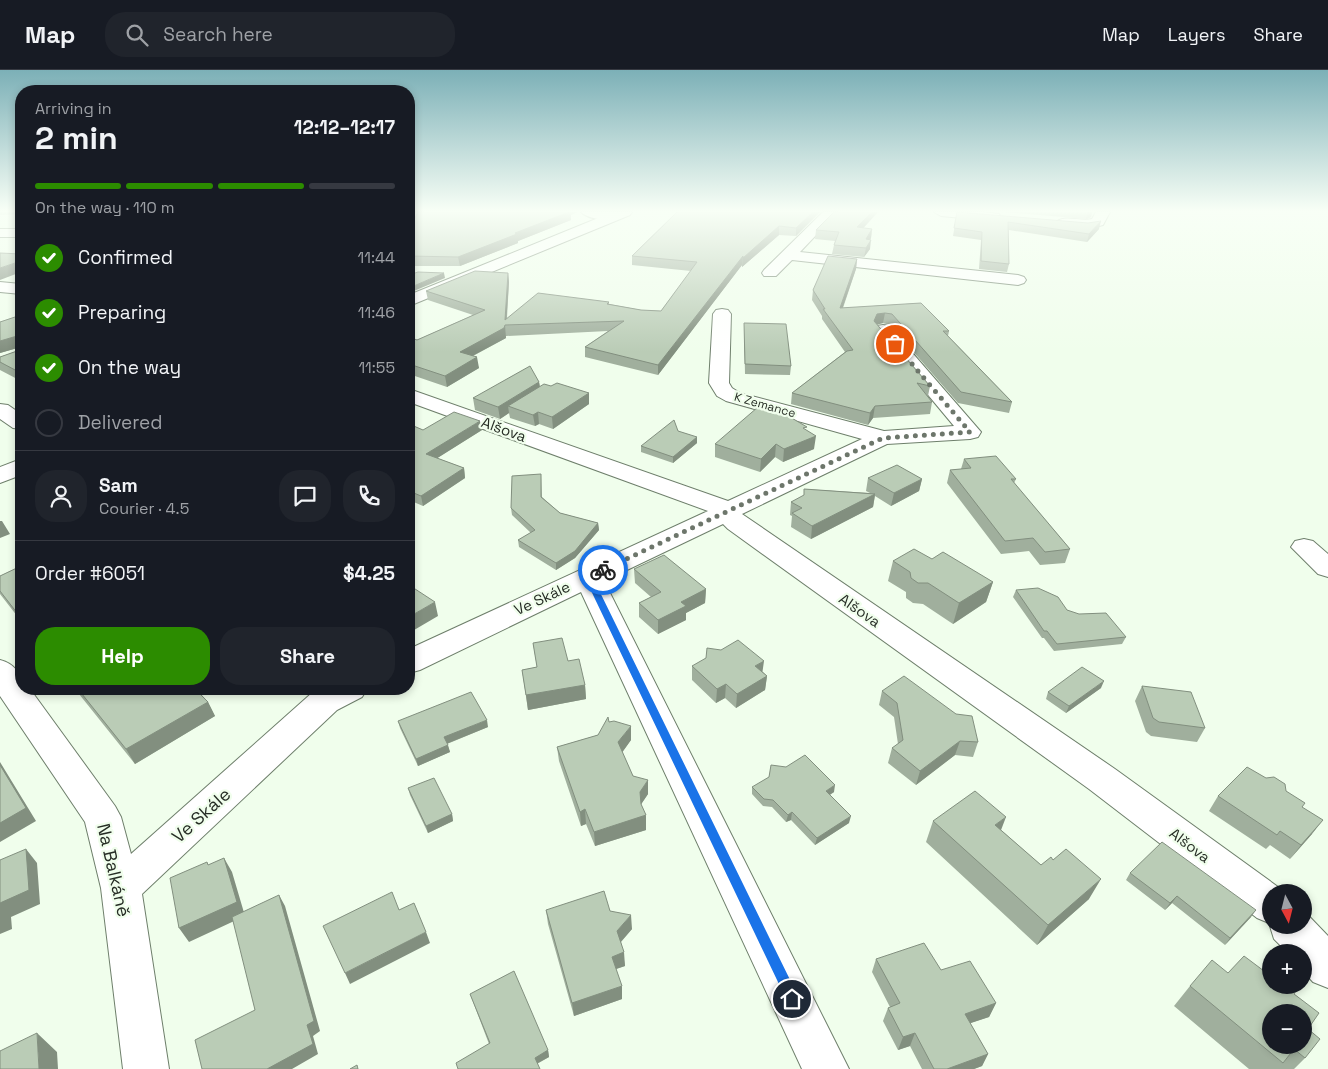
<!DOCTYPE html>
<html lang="en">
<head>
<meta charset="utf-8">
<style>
	body { margin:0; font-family:"Space Grotesk",sans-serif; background:#20242c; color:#f1f3f6; height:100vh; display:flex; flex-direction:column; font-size:19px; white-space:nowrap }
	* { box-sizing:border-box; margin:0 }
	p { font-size:16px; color:#9ea1a6 }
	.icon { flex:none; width:28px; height:28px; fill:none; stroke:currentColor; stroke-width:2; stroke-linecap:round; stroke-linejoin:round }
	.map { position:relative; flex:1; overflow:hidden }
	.side { position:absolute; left:15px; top:15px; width:400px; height:610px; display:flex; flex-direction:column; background:#171b24; border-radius:20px; box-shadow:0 2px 8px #0003 }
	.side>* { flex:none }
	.needle { width:32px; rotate:173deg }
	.controls { position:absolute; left:1262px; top:814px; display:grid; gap:10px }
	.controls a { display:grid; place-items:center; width:50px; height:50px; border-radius:50%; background:#171b24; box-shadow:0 2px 8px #0003; font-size:25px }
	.pin { position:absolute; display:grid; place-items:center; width:42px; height:42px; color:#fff; margin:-21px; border:2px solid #fff; border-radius:50%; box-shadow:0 1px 5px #0007 }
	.courier { position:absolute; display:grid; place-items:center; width:50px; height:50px; margin:-25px; border:4px solid #1a73e8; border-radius:50%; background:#fff; color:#222; box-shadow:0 1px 6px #0007 }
	.head em { font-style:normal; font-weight:600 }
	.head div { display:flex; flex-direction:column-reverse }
	.head { display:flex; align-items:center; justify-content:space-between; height:85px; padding:0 20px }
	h1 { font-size:32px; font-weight:600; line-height:38px }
	.bar { display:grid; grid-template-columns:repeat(4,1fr); gap:8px 5px; align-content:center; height:60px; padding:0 20px }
	.bar i { height:6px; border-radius:4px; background:#363941 }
	.bar .selected { background:#2c8c00 }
	.bar p { grid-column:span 4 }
	.line { display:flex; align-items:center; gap:12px; padding:0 20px; border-top:1px solid #363941 }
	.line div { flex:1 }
	.round { display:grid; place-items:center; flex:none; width:52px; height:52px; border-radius:20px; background:#20242c }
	ol { padding:0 20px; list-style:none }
	li { display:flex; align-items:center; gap:15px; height:55px }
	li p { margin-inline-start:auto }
	li .icon { padding:5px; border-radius:50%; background:#2c8c00; color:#fff; stroke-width:4 }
	li:last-child { color:#9ea1a6 }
	li i { width:28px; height:28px; border:2px solid #363941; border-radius:50% }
	.primary-button { display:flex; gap:10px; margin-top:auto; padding:10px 20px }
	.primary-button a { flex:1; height:58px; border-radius:20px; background:#2c8c00; color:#fff; font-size:20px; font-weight:600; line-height:58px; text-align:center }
	.primary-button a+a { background:#20242c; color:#f1f3f6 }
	header { display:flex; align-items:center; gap:30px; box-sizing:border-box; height:70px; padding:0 25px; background:#171b24; border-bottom:1px solid #363941 }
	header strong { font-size:24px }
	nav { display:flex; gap:28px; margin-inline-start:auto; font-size:18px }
	.search { width:350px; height:45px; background:#20242c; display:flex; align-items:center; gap:12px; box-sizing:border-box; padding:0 18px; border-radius:20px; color:#9ea1a6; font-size:19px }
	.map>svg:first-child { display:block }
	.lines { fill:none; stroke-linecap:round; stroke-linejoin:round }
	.minor-casing { stroke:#6e7f6b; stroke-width:2 }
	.tertiary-casing { stroke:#6e7f6b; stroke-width:2 }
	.minor { fill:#fff; fill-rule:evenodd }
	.tertiary { fill:#fff; fill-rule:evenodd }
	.wall { fill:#a0af9d }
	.shaded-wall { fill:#828f7f }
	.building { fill:#baccb6; stroke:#828f7f; fill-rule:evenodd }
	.route { fill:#1a73e8 }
	.done { stroke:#6d766b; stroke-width:5; stroke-dasharray:0 9 }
	.labels { text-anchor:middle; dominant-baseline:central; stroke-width:4.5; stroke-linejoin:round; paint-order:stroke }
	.far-street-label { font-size:12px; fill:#262d25; stroke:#f0feec }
	.street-label { font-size:15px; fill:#262d25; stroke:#f0feec }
	.near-street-label { font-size:18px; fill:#262d25; stroke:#f0feec }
</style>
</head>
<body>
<header>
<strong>Map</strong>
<div class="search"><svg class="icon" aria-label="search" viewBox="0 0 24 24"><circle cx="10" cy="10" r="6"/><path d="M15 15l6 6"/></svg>Search here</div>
<nav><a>Map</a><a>Layers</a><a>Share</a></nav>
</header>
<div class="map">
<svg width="1328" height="999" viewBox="0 0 1328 999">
	<rect width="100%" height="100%" fill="#f0feec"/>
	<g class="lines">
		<defs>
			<path id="minor" d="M410,142H424L414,158L409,159Z
				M581,142H614L621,146C614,153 587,149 581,142Z
				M823,142H838L800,182L1018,205L1024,207L1026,210L1024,213L1018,215L792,190L776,206H764L762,203L764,200Z
				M934,142H983L999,144L1001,147L994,151L941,146Z
				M1096,142H1110L1103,155C1091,158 1063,163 1055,153C1063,144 1081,152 1092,149Z
				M0,159H21V167H0Z
				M0,212L21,214V224L0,222Z
				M722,239L728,240L731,244L729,313L732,318L740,323L884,361L954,356L874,260L877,256L883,255L889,256L981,362L978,367L970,369L887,374L742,444L1115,699L1285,822H1271V855H1304V841L1328,866V918L1313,912L1304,902V882H1287L1274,869L1269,853L1257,848L1089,719L728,459L723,454L604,511L849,999H802L581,522L420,600L409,603V579L708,441L409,332V319L728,431L862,369L726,331L717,326L709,313L713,244L716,240Z
				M0,334L8,335L21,344V359L13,358L0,349Z
				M1304,469L1313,471L1328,484V507L1318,504L1291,477L1295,471Z
				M0,590C15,594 21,603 21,619H30L115,736L121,747L131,784L313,622L322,619H367L362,627L337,640L142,824L169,999H123L101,818L85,752L0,626Z"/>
			<path id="tertiary" d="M613,142H632L630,145L409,236V225Z
				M21,389V405L0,413V397Z"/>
		</defs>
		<use href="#minor" class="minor-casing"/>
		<use href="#tertiary" class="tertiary-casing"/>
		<use href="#minor" class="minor"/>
		<use href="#tertiary" class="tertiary"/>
	</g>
	<path class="wall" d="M0,142H21V144L0,145Z
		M418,142H577L571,145V150L518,171V173L460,196H409V151L414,150Z
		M677,142H820L796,166L779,165L742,197V195L658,305L585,287V277L608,261L506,266V268L473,286L479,298L447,317L409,304V267L417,270L473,245L428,230L426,221L508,203L509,212L507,248L609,232V234L641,240L661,241L691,201L632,195V186Z
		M834,142H878L863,158L872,159L871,168L870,170V179L864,187L832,184L834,175L835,171L815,169L816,160Z
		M957,142L1099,159L1087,172L1009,160V194L1007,202L979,199L981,170L953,166Z
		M1004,142H1092L1091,147L1086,149Z
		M857,189L856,199L843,238L921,233L949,261L948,266L1012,332L1009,343L958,333L890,255L883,253L877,254L930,316L928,326L932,332L930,344L873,348L868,355L791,334L792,323L845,282L822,249V246L812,230L813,220Z
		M21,245V311L0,300V287L17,281V278L0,283V252Z
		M744,253L791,296L790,305L745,304Z
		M539,312L540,317L551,316L589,323V334L553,359L539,354L535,356L510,348L509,343L500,349L475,340L473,328Z
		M409,354L423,360H482L437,388L464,398L465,408L423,436L409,430Z
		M806,360L814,379L783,392L775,387L760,402L715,387V374Z
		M697,367V373L673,393L641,382V376Z
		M964,389L1016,409L1014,413L1070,479L1065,493L1040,495L1029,481L1001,484L947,413L950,400L961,399Z
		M541,404L542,427L560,443L598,453L599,460L575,488L556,500L519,477L518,470L531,463L512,445L511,438Z
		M868,408L922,409L919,421L891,436L875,426L873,437L811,469L791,457L792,446L790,445L791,432L804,426V419L870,423L866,421Z
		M932,489L993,512L986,532L953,554L923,534L913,533L906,528V522L888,511L893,491Z
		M21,496V551L0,524V506Z
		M634,499L706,519L705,533L686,543V550L658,564L639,547V533L651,527L635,513Z
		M1016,520L1067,540L1126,567L1122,574L1054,581L1044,568H1042L1013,527Z
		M533,573L568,591L585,615L586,629L528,640L522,600L537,597Z
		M692,596L763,602L767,606L765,620L736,638L725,628L716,633L692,610Z
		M1142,616L1205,658L1197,672L1151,666L1146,662L1135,631Z
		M1101,618L1066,643L1046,629L1048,622Z
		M75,619H208L200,623L208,632L215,646L135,694Z
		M882,621L978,672L973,687L955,685L916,715L888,693L892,678L898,674L894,647L879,635Z
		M398,651L488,657L447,674L450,682L418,696L400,658Z
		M609,652L631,670L622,682L633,706L648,724L641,734L646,760L595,776L586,754L581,756L559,691L557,677L598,665Z
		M752,717L834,722L830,725L849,753L815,775L791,750L786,752L772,737L763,736L752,724Z
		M408,718L452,744L453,751L428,763L410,725Z
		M1286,721L1302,737L1312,764L1290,789L1270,775L1266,779L1209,741L1218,726Z
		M933,751L1001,760L1041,795L1053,790L1089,829L1037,875L926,772Z
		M1130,803L1251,847L1225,875L1172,833L1165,840L1126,810Z
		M546,840L610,841L632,859L621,872L625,896L616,899L622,929L574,946L548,854Z
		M876,889L941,900L996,933L989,947L970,953L988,984L982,996L974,999H922L910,976L898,980L883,951L888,938L890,937L872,902Z
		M1228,903L1294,924L1308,959L1305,988L1294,999H1249L1174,936L1190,916Z
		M470,924L548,980L549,987L537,994L489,974Z"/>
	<path class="shaded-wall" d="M566,142H577L571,145V150L518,171V173L460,196L458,187Z
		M813,142H820L796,166V158Z
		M872,142H878L856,166L857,157Z
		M1088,142H1092L1091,147L1086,149Z
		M1101,151L1099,159L1087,172L1089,164Z
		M779,156V165L742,197L743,188Z
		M872,159L871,168L865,178L866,169Z
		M871,170L870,179L864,187L866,178Z
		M743,186L742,195L658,305V295Z
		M857,189L856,199L839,248L840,238Z
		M21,191V202L0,210V198Z
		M444,203L445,208L409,223V218Z
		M508,203L509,212L506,255L505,250Z
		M885,243L883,253L876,255L874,251L877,244Z
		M505,255L506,268L461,292L460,282Z
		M17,266L21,277L0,283V271Z
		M477,287L479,298L447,317L445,306Z
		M20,299L21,301V308L17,301Z
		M539,312L541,324L508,336L509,343L500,349L498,337Z
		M589,323V334L553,359L552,347Z
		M875,336L873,348L868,355L870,343Z
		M538,342L539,354L535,356L533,345Z
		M480,351L482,360L428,394L426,384Z
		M816,366L814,379L783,392L784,379Z
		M697,367V373L673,393V387Z
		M776,374L775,387L760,402L761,389Z
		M464,398L465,408L423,436L421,426Z
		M922,409L919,421L891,436L894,423Z
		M875,424L873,437L811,469L812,456Z
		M0,451H2L10,464L0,468Z
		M598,453L599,460L575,488L556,500V493Z
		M993,512L986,532L953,554L959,533Z
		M706,519L705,533L686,543V550L658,564V550L681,532Z
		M435,532L438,546L409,563V547Z
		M764,591L762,605L755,596Z
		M767,606L765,620L736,638L737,624Z
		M1104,611L1101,618L1066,643L1069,636Z
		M726,614L725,628L716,633L717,619Z
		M585,615L586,629L528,640L526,625Z
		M191,619H208L195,626Z
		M208,632L215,646L135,694L126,679Z
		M487,650L488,657L446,674L444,667Z
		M631,656V670L619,687L618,672Z
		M960,671L955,685L916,715L920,701Z
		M448,675L450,682L418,696L416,689Z
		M0,692L36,751L0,772Z
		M648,710V724L640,736V722Z
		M835,715L834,722L824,728L826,721Z
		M585,739L586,754L581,756L580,742Z
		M792,742L791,750L786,752L788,745Z
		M452,744L453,751L428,763L426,756Z
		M646,745V760L595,776L594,762Z
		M851,746L849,753L815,775L817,768Z
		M1006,747L998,768L995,755Z
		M1323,750L1312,764L1290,789L1301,775Z
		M26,779L37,793L40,834L11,847L12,859L0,864V833Z
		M224,788L232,802L245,846L189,872L179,858Z
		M1101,809L1089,829L1037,875L1048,855Z
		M279,825L285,836L320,961L313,966L318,984L292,999H267L307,955Z
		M1177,826L1172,833L1165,840L1170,833Z
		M1256,840L1251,847L1225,875L1230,868Z
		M631,845L632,859L618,875L617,861Z
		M426,862L430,873L350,914L345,903Z
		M624,882L625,896L613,900L612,887Z
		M622,916V929L574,946L572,933Z
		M996,933L989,947L959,957L965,944Z
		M37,963L57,982L58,999H39Z
		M915,963L910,976L898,980L903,967Z
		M548,980L549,987L536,994L535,988Z
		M988,984L982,996L974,999H947Z"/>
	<path class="building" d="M418,142H569L515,163L517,164L458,187L409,186V151L414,150Z
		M677,142H813L796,158L779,156L743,188V186L658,295L585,277L624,251L505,255L504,258L460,282L477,287L445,306L409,294V267L417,270L485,240L426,221L475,201L508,203L505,250L538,223L609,232L607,234L641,240L661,241L697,192L632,186Z
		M834,142H872L857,157L872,159L866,169L871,170L866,178L834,175L839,162L816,160Z
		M957,142L1088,153L1101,151L1089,164L1008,152L1009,194L981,191L982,162L954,158Z
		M0,183L21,184V191L0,198Z
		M828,186L857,189L840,238L921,233L949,261H943L1012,332L961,322L892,244L885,243L877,244L874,251L930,316L917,313L932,332L875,336L870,343L792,323L847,281L853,280L823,239H825L813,220Z
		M418,202L444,203L409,218V205Z
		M21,245V300L17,301L0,292V287L17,281V266L0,271V252Z
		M744,253L786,254L791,296L745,294Z
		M530,296L539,312L498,337L473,328Z
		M557,313L589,323L552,347L538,342L533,345L508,336L544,314L551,316Z
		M758,337L769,340L773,337L807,357L803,358L816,366L784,379L776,374L761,389L715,374Z
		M454,342L480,351L426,384L464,398L421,426L409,421V354L423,360Z
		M674,350L678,361L697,367L673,387L641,376Z
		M996,386L1016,409H1011L1070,479L1045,482L1033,468L1005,471L950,400L971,398L964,389Z
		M897,395L922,409L894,423L868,408Z
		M541,404V427L560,443L598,453L575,481L556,493L518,470L535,460L511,438L512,406Z
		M804,419L875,424L812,456L792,443L802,438L791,432L804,425Z
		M914,479L932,489L943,482L993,512L959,533L928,513H918L911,508L910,502L893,491Z
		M664,485L706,519L681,532L686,536L658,550L639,533L661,522L634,499Z
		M21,496V548L0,521V506Z
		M409,515L435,532L409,547Z
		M1038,518L1058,527L1067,540L1079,544L1106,543L1126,567L1057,574L1047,561H1044L1016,520Z
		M562,568L568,591L579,589L585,615L526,625L522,600L537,597L533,573Z
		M738,570L764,591L755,596L767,606L737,624L726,614L717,619L692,596L706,588L707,578L721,580Z
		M1082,597L1104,611L1069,636L1048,622Z
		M904,606L956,644L972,646L978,672L960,671L920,701L892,678L903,670L897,633L882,621Z
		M1142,616L1191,622L1205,658L1159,652L1153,648Z
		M78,619H195L208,632L126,679Z
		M471,622L487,650L444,667L448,675L416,689L398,651Z
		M608,647L609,652L614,651L631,656L618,672L633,706L648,710L640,722L641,734L646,745L594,762L585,739L580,742L557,677L598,665Z
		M805,685L835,715L826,721L851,746L817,768L792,742L788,745L773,730L764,729L752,717L769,707L771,695L786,697Z
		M0,695L26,738L0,753Z
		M1247,697L1266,708L1274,707L1285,714L1286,721L1305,733L1302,737L1323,750L1301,775L1280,761L1277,765L1218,726Z
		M434,708L452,744L426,756L408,718Z
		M975,721L1006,747L995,755L1041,795L1051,787L1053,790L1066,779L1101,809L1048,855L933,751Z
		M1162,772L1256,840L1230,868L1177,826L1170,833L1130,803Z
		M26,779L29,820L0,833V790Z
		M224,788L237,832L179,858L170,808L207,792L208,795Z
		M604,821L610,841L631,845L617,861L624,882L612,887L622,916L572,933L546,840Z
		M392,822L399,840L414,833L426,862L345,903L323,856Z
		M279,825L314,951L307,955L313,974L267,999H202L195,970L255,940L232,847Z
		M924,873L941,900L970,891L996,933L965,944L988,984L947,999H934L915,963L903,967L888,938L900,933L876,889Z
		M1244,886L1268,904L1271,899V915H1292L1297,919L1294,924L1319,943L1308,959L1320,969L1305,988L1294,979L1283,993L1190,916L1212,890L1228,903ZM1271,942H1304V975H1271Z
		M514,901L548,980L535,988L540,999H458L456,993L490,973L470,924Z
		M37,963L39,999H0V981Z
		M357,995L358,999H350Z"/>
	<linearGradient id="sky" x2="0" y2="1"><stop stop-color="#7cb0b7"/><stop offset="0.5" stop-color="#f8fff6"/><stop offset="1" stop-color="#f8fff6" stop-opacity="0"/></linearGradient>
	<rect width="1328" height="282" fill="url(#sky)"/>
	<path class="route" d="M603,497L607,500L605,502L593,508L797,924L799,929L797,933L792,935L788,933L584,506Z"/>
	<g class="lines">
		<path class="done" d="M603,500L883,368L970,362L895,274"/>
	</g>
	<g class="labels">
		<g class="far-street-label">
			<text transform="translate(765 335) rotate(16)">K Zemance</text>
		</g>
		<g class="street-label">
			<text transform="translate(504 359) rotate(20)">Alšova</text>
			<text transform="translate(542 528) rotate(-25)">Ve Skále</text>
			<text transform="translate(860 540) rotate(35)">Alšova</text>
			<text transform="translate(1190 775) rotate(37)">Alšova</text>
		</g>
		<g class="near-street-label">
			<text transform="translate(201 745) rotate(-42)">Ve Skále</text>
			<text transform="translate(114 800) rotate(77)">Na Balkáně</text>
		</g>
	</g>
</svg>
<div class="controls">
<a><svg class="needle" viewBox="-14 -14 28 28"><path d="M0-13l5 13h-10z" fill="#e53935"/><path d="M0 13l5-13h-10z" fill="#9ea1a6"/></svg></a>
<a>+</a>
<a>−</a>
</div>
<div class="pin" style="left:895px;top:274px;background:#ea580c"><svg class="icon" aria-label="bag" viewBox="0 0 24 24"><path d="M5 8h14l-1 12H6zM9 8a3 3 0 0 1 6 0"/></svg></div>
<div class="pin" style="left:792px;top:929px;background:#1f2937"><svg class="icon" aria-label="home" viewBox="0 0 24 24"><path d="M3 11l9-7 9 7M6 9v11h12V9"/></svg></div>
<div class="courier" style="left:603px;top:500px"><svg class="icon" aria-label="bike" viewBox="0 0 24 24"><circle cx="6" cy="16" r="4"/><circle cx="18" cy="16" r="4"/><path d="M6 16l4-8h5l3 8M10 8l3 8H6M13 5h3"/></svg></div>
<section class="side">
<div class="head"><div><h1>2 min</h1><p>Arriving in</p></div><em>12:12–12:17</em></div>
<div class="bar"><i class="selected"></i><i class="selected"></i><i class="selected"></i><i></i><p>On the way · 110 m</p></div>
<ol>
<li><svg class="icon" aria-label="check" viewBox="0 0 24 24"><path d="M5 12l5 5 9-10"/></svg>Confirmed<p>11:44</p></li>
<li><svg class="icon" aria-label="check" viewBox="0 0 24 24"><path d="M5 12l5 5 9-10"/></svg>Preparing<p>11:46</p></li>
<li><svg class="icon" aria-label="check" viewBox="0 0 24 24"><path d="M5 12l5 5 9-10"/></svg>On the way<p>11:55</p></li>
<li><i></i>Delivered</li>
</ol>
<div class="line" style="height:90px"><a class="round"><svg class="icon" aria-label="person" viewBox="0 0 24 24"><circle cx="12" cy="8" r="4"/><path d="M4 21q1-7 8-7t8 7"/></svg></a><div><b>Sam</b><p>Courier · 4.5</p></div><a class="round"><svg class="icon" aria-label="chat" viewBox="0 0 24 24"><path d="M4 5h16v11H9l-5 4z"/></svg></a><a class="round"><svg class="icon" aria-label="phone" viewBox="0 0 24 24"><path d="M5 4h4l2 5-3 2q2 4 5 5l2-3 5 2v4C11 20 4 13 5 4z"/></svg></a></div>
<div class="line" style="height:65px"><div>Order #6051</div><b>$4.25</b></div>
<div class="primary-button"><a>Help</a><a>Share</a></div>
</section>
</div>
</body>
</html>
